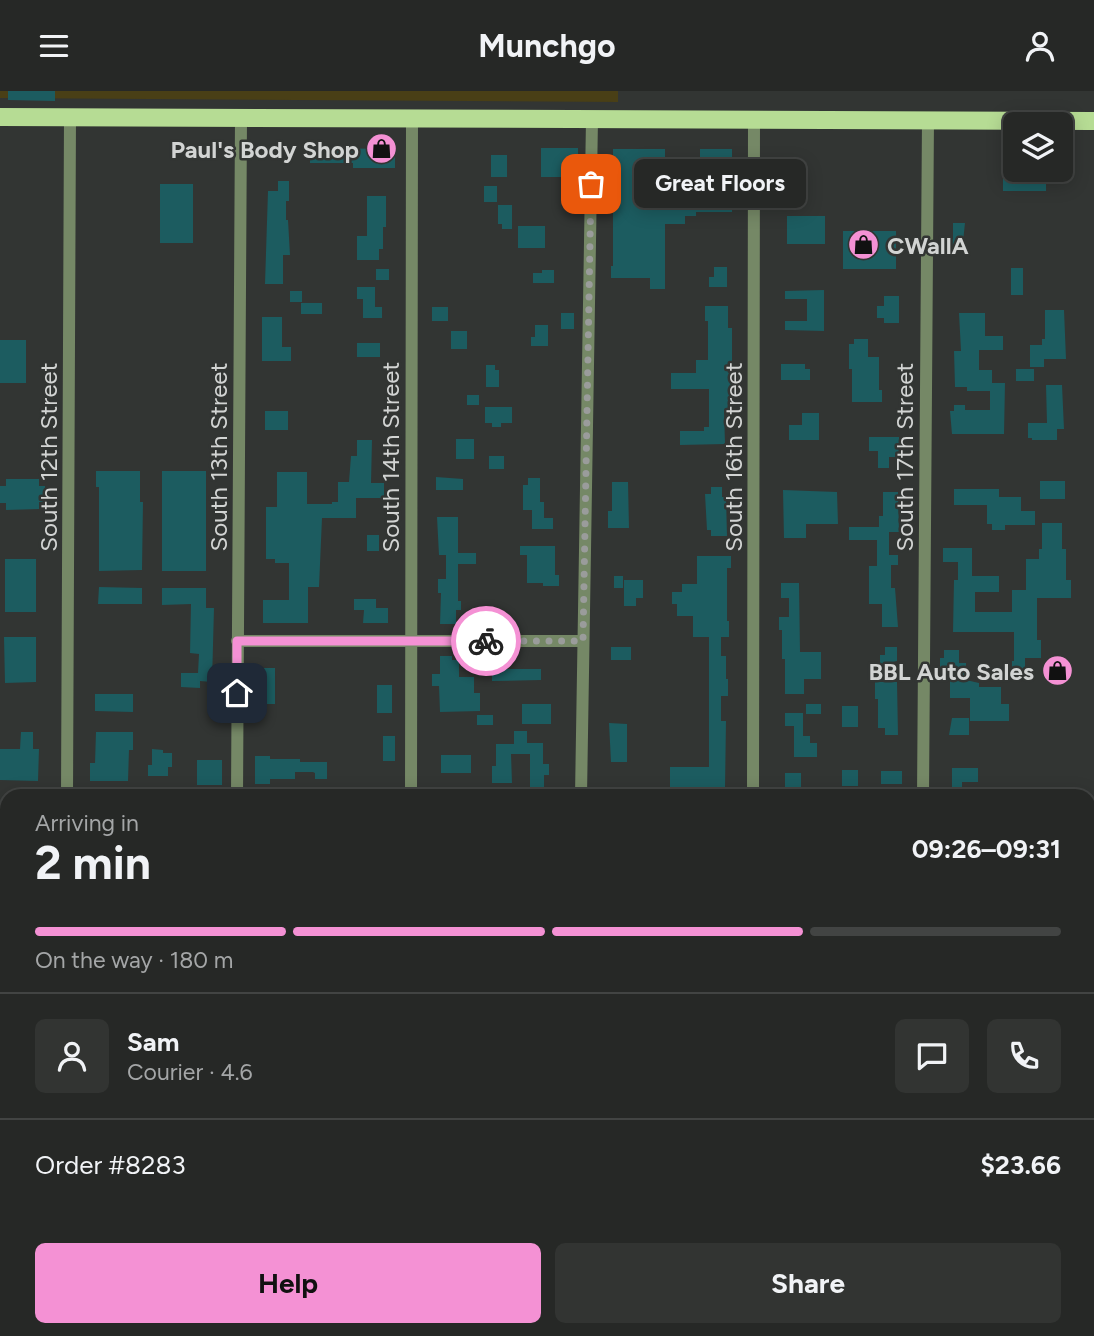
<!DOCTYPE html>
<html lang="en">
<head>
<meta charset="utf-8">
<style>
	body { margin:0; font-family:Figtree,sans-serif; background:#323432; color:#f1f3f6; height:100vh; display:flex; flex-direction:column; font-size:26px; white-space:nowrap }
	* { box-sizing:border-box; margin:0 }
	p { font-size:23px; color:#a4a6a7 }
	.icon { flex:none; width:38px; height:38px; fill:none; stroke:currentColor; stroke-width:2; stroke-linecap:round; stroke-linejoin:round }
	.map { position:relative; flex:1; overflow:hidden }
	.side { position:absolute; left:0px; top:698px; width:1096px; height:548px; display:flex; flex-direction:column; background:#262826; border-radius:21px 21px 0 0; box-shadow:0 4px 18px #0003,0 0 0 2px #424443 }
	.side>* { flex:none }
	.fabs { position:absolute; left:1003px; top:21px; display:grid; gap:14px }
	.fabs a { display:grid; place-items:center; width:70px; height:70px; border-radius:10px; background:#262826; box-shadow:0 4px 18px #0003,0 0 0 2px #424443; font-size:35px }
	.pin { position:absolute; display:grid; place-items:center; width:60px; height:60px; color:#fff; margin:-30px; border-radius:14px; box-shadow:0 4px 10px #0006 }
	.courier { position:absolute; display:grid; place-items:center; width:70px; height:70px; margin:-35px; border:5px solid #f491d4; border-radius:50%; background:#fff; color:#222; box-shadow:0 2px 9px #0007 }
	.bubble { position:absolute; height:49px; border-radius:10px; background:#262826; box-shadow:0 4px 18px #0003,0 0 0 2px #424443; font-size:23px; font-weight:700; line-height:49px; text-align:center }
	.head em { font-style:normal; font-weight:700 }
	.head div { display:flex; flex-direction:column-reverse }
	.head { display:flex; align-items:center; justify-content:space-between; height:119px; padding:0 35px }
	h1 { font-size:46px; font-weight:700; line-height:52px }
	.bar { display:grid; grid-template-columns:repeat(4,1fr); gap:10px 7px; align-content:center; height:84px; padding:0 35px }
	.bar i { height:9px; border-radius:5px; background:#424443 }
	.bar .current { background:#f491d4 }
	.bar p { grid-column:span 4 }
	.line { display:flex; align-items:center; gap:18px; padding:0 35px; border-top:2px solid #424443 }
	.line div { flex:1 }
	.round { display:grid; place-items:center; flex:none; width:74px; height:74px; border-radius:10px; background:#323432 }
	.action { display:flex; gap:14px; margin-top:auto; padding:14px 35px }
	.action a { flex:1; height:80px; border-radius:10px; background:#f491d4; color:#111; font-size:28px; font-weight:700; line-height:80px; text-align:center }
	.action a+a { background:#323432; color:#f1f3f6 }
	header { display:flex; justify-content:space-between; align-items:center; height:91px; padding:0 35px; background:#262826; font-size:32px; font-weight:700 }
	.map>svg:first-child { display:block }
	.green { fill:#493f16 }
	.building { fill:#1c5c60 }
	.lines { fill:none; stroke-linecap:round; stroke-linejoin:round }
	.street { stroke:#758866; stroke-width:12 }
	.secondary { stroke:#9ab880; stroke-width:14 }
	.primary { stroke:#b6dc94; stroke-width:18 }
	.done { stroke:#9a9c9b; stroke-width:7; stroke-dasharray:0 12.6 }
	.route { stroke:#f491d4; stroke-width:9 }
	.labels { text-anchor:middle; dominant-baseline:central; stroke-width:5; stroke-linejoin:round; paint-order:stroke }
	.poi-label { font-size:24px; font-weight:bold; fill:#d2d4d3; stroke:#323533; text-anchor:end }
	.street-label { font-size:24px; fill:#d2d4d3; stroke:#323533 }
</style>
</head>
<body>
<header><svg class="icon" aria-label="menu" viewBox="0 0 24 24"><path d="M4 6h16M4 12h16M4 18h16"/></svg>Munchgo<svg class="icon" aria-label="person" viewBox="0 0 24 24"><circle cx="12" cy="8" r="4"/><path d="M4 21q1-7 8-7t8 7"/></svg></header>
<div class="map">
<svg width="1094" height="1245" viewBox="0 0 1094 1245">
	<rect width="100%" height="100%" fill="#323533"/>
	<path class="green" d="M0,0H618V11L0,7Z"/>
	<path class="building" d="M8,0H55V10L8,9Z
		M310,57L395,58V77H353V72H310Z
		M541,57H578V86H541Z
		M613,58H665V80H700V58H732V121H696V125H685V133H665V198H650V187H611V175H613Z
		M491,64H507V86H491Z
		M1003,76H1015V79H1046V100H1003Z
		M278,90H289V110H286V129H288L290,164H283V193H265L268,100H278Z
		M160,93H193V152H160Z
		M484,95H497V111H484Z
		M367,105H386V136H383V158H379V169H357V145H367Z
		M498,114H512V138H502V133H498Z
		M787,125H825V153H787Z
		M953,132H965L962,160H947V148H953Z
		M518,135H545V157H518Z
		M843,140H896V178H843Z
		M714,176H727V196H709V186H714Z
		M1011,177H1023V204H1011Z
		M376,178H389V189H376Z
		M542,179H554V192H533V182H542Z
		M357,196H375V216H382V227H363V208H357Z
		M824,199V240L785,239V230H807V208H785V200Z
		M290,200H302V211H290Z
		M884,205H899V232H884V227H877V215H884Z
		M301,212H322V223H301Z
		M705,215H728V237H732V319H724L725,353L680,354V340H704V336H709V298H671V282H696V269H708V230H705Z
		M432,216H448V230H432Z
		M1045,219H1064L1066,268H1044V276H1030V254H1042V248H1045Z
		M561,222H574V238H561Z
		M959,222H985V245H1003V259H979V279H992V292H1005L1004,343H952L950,320H954V314H965V319H990V300H967V296H955L954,260H961Z
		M262,226H282V256H291V270H262Z
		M535,234H548V255H531V246H535Z
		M451,240H467V258H451Z
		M854,248H868V266H879V299H882V311H852V278H849V253H854Z
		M0,249H26V292H0Z
		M357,252H380V266H357Z
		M781,273H805V278H810V289H781Z
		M486,274H495V279H499V296H486Z
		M1016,278H1034V290H1016Z
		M1046,294H1062L1064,338H1057V349H1032V347H1028V332H1047Z
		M467,304H479V314H467Z
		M485,316H512V332H501V336H492V332H485Z
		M265,320H288V339H265Z
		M802,322H819V349H789V334H802Z
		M869,346H899V366H889V377H878V360H869Z
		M456,348H474V368H456Z
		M357,349H372L371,392H384V407H356V427H322L319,496H308V532H263V509H289V472H275V468H266V416H277V381H307V413H332V411H338V391H349L351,365H357Z
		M489,365H504V378H489Z
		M96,380H140V411H143L142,479L99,480V396H96Z
		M162,380H206V480H162Z
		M436,386L463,388V399H436Z
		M528,387H540V411H544V427H553V438H532V419H523V394H528Z
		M6,388H39V395H45V411H39V418L6,419V412H0V395H6Z
		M1040,390H1065V408H1040Z
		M612,391H628L629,437H608V420H612Z
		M711,396H722V406H726L727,445H711V439H707L705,403H711Z
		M954,398H999V406H1021V420H1035V434H1005V439H992V433H987V414H954Z
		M783,399L837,401L838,433H806V447H784Z
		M883,401H898L899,441H889V464H898V474H891V497H895L898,536H882V513H869V475H877V449H849V436H879V425H883Z
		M437,426H458V462H476V473H458V510H461V519H456V533H440L441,502H438V488H446V464H439Z
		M1042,432H1062V458H1066V489H1071V507H1037V549H1041V567H1025V584H1012V570H1014V541H953L954,489H958V471H943V457H972V485H999V501H975V521H1012V499H1026V468H1039V458H1042Z
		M367,444H379V460H367Z
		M520,455H555V484H559V495H543V492H527V464H520Z
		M697,465H731V477H727V530H729V546H721V565H726V588H728V605H721V630H726L725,698H670V676H709V546H693V525H677V513H672V501H682V493H697Z
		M5,468H36V521H5Z
		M614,485H623V497H614Z
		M624,489H643V507H636V515H624Z
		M781,492H799L800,561H821V588H804V603H785V568H782V539H779V526H789V507H781Z
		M99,496L142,497V513H98Z
		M162,497H206V517H214L212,591L200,590V597L181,596V582H198L199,563L190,562L191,513L162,514Z
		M354,508H376V517H388V532H363L364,519H354Z
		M4,546H36V591L5,592Z
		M611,556H631V569H611Z
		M885,556H897V570L880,573V564H885Z
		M944,559H959V572H966V589L979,592V596H1001V613H1009V630H970V607H950V583H940V567H944Z
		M492,562H507V578H541V589L492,590Z
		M440,565H452V569H459V586H474V602H480V620L440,621L439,595H432V583H440Z
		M1045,572H1067V590H1048V584H1045Z
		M260,577H275V613H260Z
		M875,591H897L898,644H885V637H878V608H875Z
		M377,594H392V622H377Z
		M95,603H133V621L95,620Z
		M522,613H551V633H522Z
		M806,613H821V623H806Z
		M842,615H858V636H842Z
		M785,622H803V645H810V652H817V666H794V635H785Z
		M477,624H493V634H477Z
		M952,627H969V644H949Z
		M609,632L627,633V671H611Z
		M514,640H527V652H543V673H549V684H544V697H530V663H511L512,692H492V675H496V653H514Z
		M21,641H33V658H39L38,690L0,689V658H20Z
		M96,641H133V659H129L128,690H90V672H95Z
		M383,645H395V670H383Z
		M152,658L163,659V662H172V676H168V685H148V674H152Z
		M441,664H471V682H441Z
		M255,665H270V668H300V671H327V688H315V682L313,681H295V688H270V693H255Z
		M197,669H222V694H197Z
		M952,677H978V691H962V696H952Z
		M842,679H858V695H842Z
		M881,680H902V693H881Z
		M785,682H801V696H785Z"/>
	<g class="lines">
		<path class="street" d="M237,550H583
			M67,705L70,26
			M237,705L241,27
			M411,705L412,26
			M581,705L592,28
			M753,705L754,28
			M923,705L928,28
			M0,887H7
			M1088,894H1094
			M0,1068H7
			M237,1245V1239"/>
		<path class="secondary" d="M0,719H7
			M1088,723H1094"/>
		<path class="primary" d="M0,26L1094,30"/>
	</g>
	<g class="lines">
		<path class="done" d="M486,550H583L591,93"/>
		<path class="route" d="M237,602V550H486"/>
	</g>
	<defs>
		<symbol id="shop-disc" viewBox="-11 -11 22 22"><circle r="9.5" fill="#f491d4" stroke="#323533"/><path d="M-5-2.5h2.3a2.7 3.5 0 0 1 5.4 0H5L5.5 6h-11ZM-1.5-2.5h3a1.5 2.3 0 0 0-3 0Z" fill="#111"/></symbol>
	</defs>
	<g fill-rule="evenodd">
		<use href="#shop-disc" x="364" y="40" width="35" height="35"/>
		<use href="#shop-disc" x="846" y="136" width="35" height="35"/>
		<use href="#shop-disc" x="1040" y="562" width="35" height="35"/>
	</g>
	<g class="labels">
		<g class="poi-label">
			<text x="359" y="58">Paul's Body Shop</text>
			<text x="887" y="154" text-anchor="start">CWallA</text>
			<text x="1034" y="580">BBL Auto Sales</text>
		</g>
		<g class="street-label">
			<text transform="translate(48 366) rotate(-90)">South 12th Street</text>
			<text transform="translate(218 366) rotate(-90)">South 13th Street</text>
			<text transform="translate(390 366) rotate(-90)">South 14th Street</text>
			<text transform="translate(733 366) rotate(-90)">South 16th Street</text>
			<text transform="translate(904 366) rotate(-90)">South 17th Street</text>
		</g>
	</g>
</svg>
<div class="fabs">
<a><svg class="icon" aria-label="layers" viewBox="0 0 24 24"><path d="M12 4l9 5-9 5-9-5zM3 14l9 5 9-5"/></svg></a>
</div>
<div class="pin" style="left:591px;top:93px;background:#ea580c"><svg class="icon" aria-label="bag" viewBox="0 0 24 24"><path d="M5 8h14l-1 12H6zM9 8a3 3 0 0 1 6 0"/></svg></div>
<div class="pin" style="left:237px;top:602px;background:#1f2937"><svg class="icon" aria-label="home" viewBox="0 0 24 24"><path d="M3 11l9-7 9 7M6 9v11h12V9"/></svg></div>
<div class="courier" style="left:486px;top:550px"><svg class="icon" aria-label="bike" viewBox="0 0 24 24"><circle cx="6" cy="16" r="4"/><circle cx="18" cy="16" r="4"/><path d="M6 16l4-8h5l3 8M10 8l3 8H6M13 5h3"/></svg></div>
<div class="bubble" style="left:634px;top:68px;width:172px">Great Floors</div>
<section class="side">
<div class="head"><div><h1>2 min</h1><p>Arriving in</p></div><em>09:26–09:31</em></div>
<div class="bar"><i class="current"></i><i class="current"></i><i class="current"></i><i></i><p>On the way · 180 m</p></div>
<div class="line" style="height:126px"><a class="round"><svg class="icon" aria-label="person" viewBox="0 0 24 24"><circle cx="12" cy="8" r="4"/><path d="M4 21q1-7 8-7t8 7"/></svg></a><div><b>Sam</b><p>Courier · 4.6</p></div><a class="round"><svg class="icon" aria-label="chat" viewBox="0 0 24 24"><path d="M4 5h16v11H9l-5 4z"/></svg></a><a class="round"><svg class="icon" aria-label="phone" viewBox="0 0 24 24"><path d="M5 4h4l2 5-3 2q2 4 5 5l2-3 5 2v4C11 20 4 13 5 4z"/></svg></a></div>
<div class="line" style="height:91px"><div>Order #8283</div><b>$23.66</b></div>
<div class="action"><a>Help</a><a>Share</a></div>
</section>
</div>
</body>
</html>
